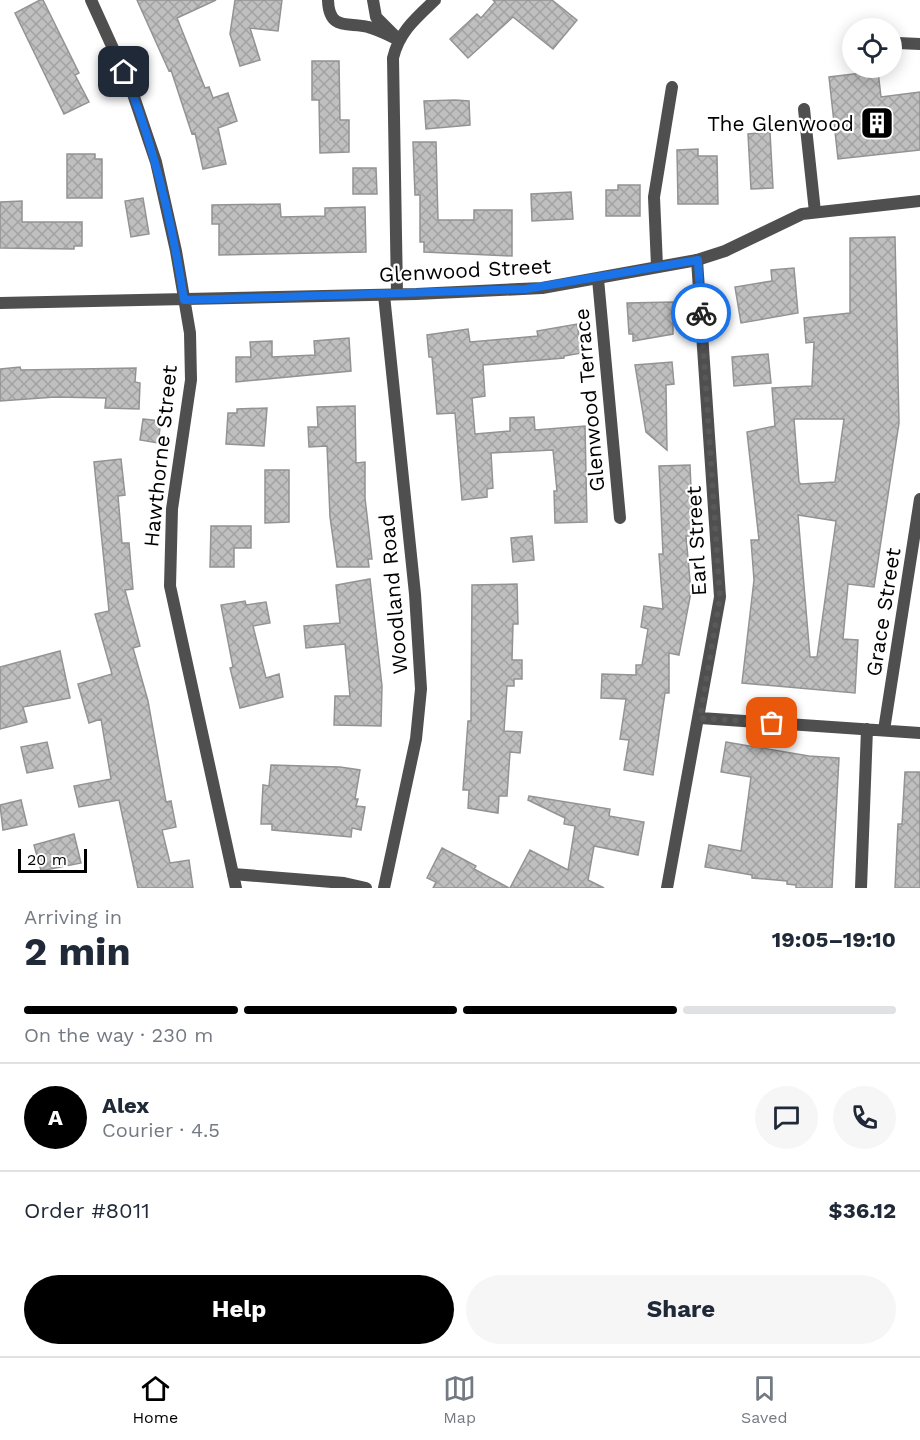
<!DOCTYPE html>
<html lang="en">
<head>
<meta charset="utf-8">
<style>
	body { margin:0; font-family:"Work Sans",sans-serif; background:#f6f6f7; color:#1f2937; height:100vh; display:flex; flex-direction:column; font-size:22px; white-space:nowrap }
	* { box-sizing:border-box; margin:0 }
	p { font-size:20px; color:#747a83 }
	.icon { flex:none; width:33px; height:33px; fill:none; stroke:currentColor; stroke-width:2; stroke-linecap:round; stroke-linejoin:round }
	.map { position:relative; height:888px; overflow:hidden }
	.details { display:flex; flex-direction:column; background:#fff; flex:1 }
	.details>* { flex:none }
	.controls { position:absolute; left:842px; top:18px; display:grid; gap:12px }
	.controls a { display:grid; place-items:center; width:60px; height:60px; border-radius:50%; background:#fff; box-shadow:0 3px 15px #0003; font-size:30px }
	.scale { position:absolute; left:18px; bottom:15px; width:69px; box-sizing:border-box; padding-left:6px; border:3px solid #000; border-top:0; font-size:16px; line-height:21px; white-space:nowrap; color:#000; -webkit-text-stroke:4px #fff; paint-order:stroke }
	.pin { position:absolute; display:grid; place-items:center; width:51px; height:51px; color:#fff; margin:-26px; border-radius:12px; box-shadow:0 3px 9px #0006 }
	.courier { position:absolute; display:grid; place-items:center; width:60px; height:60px; margin:-30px; border:4px solid #1a73e8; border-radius:50%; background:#fff; color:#222; box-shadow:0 2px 8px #0007 }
	.summary em { font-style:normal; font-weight:700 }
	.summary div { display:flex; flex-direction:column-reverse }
	.summary { display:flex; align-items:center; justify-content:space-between; height:102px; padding:0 24px }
	h1 { font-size:39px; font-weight:700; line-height:45px }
	.bar { display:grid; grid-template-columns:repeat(4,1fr); gap:9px 6px; align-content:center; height:72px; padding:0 24px }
	.bar i { height:8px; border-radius:4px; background:#e0e1e3 }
	.bar .selected { background:#000 }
	.bar p { grid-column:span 4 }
	.line { display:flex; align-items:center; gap:15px; padding:0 24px; border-top:2px solid #e0e1e3 }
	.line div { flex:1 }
	.round { display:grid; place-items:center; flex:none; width:63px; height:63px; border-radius:32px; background:#f6f6f7 }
	.button { display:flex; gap:12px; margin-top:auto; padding:12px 24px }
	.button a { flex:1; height:69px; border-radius:36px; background:#000; color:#fff; font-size:24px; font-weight:700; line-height:69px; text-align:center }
	.button a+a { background:#f6f6f7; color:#1f2937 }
	.menu { display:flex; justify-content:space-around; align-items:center; height:84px; border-top:2px solid #e0e1e3; background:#fff; font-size:16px; color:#747a83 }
	.menu a { display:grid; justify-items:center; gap:3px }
	.menu .selected { color:#000 }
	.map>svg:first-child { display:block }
	.building { fill:url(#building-cross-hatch); stroke:#939393; stroke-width:1.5; fill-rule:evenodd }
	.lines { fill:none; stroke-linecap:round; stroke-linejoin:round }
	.service { stroke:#4f4f4f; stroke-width:12 }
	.minor { stroke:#4f4f4f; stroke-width:12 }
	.tertiary { stroke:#4f4f4f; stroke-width:12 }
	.done { stroke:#595959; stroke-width:6; stroke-dasharray:0 10.8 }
	.route { stroke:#1a73e8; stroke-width:8 }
	.labels { text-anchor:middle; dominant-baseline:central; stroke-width:4.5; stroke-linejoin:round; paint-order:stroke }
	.poi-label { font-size:21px; fill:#000; stroke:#fff; text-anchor:end }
	.street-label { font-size:21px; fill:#000; stroke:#fff }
</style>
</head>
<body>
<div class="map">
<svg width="920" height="888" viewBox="0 0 920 888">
	<defs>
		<pattern id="building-cross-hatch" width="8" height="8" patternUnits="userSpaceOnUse" patternTransform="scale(1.5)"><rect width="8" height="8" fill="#bfbfbf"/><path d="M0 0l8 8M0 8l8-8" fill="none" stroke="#a2a2a2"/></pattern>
	</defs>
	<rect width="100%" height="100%" fill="#fff"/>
	<path class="building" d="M40,0H43L79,73L75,75L89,102L64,114L15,13Z
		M137,0H216L177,18L205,88L209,87L213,98L228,93L237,121L218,128L226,164L203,169L195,133L192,134L171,70L169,71Z
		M235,0H282L278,31L250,28L260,60L240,66L230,34Z
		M493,0H552L577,20L553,49L513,17L468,58L450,39L477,14L481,18L495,2Z
		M312,61H339L340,120H349V152L320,153L319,100H312Z
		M878,71L881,97L920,92V150L838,159L829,77Z
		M455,100L469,101L470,125L426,129L424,101Z
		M770,132L773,188L751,189L748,134Z
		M413,142H436L438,220H474V210H512V256L424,252V242H420V195H415Z
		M698,149V156H717L718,204H678L677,150Z
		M67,154H95V159H102V198H67Z
		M353,168H376L377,194H353Z
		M618,185H640V216H606V190H618Z
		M571,192L573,219L532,221L531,194Z
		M143,198L149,234L131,237L125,201Z
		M22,201V222H82V246H74V249L0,248V202Z
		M280,204L281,217L325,216V208L365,207L366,252L219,255V224H212V205Z
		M895,237L899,423L874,587L848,584L843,639L858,640L855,693L742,683L754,580L751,540H759L747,432L775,426L772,388L812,386L814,342L806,343L804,318L850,313V238ZM794,419H844L835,482L801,484L799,482ZM798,515L836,521L817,657H810Z
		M794,268L798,313L741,323L735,287L772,281L771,270Z
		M673,302V334L633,341V334H629L627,303Z
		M577,324L582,353L564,356V358L483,365L485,396L472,398L475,434L510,431V418L534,417L535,430L585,426L587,522L555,523L554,491H557L553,450L491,453L493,488L487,489V497L462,500L455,413L437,414L432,357H429L427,335L468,329L470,342L538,336L537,331Z
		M349,338L351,371L236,382V357H251L250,342L272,341V357L315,355L314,341Z
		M768,354L771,383L734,386L732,357Z
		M672,362L674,384L666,385L667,450L646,432L635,365Z
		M20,367L21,370L136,368L135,382L140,383L139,409L105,408L106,398L55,397L0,401V369Z
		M355,406L356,463L365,462V498L372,559H368L369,567H337L330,517L327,446L309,447L308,427H318L317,407Z
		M267,408L264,446L226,444L228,413H237V409Z
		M143,419L161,421L158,443L140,440Z
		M121,459L125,495L118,496L122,543H129L133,589L125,590L140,646L133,648L148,701L166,802L171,801L176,827L162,830L170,863L189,860L193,888H138L119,800L79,807L74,786L111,779L101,719L89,723L78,684L112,674L95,614L109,611L94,462Z
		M690,465L693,536H686L691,592L679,655L669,653V693H665L653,775L624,770L629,740L620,739L626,699L601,698L602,674L636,675V665H642L648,629L641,627L644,606L663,609L659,554H663L659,466Z
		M265,470H289V522L265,523Z
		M211,526H251V548H234V567H210Z
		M532,536L534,560L513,562L511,538Z
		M370,579L382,686L381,726L334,725L335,696H350L345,644L306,648L304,626L340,623L336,585Z
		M517,584L518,624H513L512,660H522V679H514V686H507L504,731L522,732L520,753L510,752L507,796H499L498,813L468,808L469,790H463L468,721H471L472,585Z
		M245,601L246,605L266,602L270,623L253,626L266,678L279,674L283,697L240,708L230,668L233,667L221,605Z
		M60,651L70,698L23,707L27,722L0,729V667Z
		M47,742L53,768L27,773L21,747Z
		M726,742L809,756L839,758L832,888H796V885L787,884V881L752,878V875L705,867L709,845L741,851L751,777L721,772Z
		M271,765L340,767L360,770L355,799H358L356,806L365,807L361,830L352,828L351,837L272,830V824H261L263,785L269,786Z
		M905,772H920V888H895L898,824H902Z
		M529,796L610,809L609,816L644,822L638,855L594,846L588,880L604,888H510L530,850L568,870L575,826L564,824L565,818L528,800Z
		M21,800L27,825L3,830L0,805Z
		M74,834L81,863L41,871L34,845Z
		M442,848L476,866L474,869L509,888H433L436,882L427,878Z"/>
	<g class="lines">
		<path class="service" d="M804,109L815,212
			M657,266L654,197L672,87"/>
		<path class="minor" d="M328,0C329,31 348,22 368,27C378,29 389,36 399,40
			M373,0L376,17L394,35
			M898,43L920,44
			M598,279L620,518
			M397,294L393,58C399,32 416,18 435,0
			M700,718L920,733
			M884,730L920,499
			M233,874L344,883L366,888
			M384,888L416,739L421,689L415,594L384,295
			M667,888L720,597L697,260
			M861,888L867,729"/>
		<path class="tertiary" d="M91,0L131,88L156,162L176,251L190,333L191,380L172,509L170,586L236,888
			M0,303L416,294L542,288L697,260L725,251L802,214L920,201"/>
	</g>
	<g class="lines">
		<path class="done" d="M701,313L720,597L700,718L772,723"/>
		<path class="route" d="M124,72C154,145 172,221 184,300L526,289L698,260L701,313"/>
	</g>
	<defs>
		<symbol id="building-square" viewBox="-11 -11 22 22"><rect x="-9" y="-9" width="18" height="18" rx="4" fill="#000" stroke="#fff"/><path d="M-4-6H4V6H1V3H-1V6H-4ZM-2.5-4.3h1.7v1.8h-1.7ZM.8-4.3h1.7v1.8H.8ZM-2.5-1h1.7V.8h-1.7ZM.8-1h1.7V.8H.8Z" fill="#fff"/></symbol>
	</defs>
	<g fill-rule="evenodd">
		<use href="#building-square" x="858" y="104" width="38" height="38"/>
	</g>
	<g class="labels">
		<g class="poi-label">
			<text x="854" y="123">The Glenwood</text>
		</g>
		<g class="street-label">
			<text transform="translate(465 270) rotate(-3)">Glenwood Street</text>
			<text transform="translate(589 400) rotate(-95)">Glenwood Terrace</text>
			<text transform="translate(160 456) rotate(-84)">Hawthorne Street</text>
			<text transform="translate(696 541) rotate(-93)">Earl Street</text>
			<text transform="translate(393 594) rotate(-95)">Woodland Road</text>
			<text transform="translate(883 612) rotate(-81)">Grace Street</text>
		</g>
	</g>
</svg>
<div class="controls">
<a><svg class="icon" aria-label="locate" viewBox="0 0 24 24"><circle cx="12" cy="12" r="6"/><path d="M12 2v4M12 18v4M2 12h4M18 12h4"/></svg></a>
</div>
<div class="scale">20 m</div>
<div class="pin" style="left:772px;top:723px;background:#ea580c"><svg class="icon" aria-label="bag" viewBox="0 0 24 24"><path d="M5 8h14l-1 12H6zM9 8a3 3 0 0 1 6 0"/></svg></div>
<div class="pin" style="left:124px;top:72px;background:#1f2937"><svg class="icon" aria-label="home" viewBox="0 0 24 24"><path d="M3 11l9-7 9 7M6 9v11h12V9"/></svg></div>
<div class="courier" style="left:701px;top:313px"><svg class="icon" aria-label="bike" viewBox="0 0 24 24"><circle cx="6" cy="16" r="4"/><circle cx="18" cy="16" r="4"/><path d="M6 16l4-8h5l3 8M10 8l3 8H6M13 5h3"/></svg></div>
</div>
<section class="details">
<div class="summary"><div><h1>2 min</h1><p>Arriving in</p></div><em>19:05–19:10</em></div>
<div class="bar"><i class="selected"></i><i class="selected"></i><i class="selected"></i><i></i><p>On the way · 230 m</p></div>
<div class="line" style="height:108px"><b class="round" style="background:#000;color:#fff">A</b><div><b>Alex</b><p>Courier · 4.5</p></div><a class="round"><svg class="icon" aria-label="chat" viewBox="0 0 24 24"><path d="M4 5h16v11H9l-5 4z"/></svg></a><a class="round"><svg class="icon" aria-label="phone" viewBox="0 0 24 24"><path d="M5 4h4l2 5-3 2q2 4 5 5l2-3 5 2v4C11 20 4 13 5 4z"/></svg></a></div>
<div class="line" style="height:78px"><div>Order #8011</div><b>$36.12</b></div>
<div class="button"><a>Help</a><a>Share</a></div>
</section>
<nav class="menu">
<a class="selected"><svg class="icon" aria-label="home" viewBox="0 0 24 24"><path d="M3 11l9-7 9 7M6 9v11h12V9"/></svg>Home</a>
<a><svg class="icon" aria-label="map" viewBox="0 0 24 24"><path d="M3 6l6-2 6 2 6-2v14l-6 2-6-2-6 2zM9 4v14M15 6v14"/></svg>Map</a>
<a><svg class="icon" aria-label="saved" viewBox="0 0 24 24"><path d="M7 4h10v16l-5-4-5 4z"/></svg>Saved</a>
</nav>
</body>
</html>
